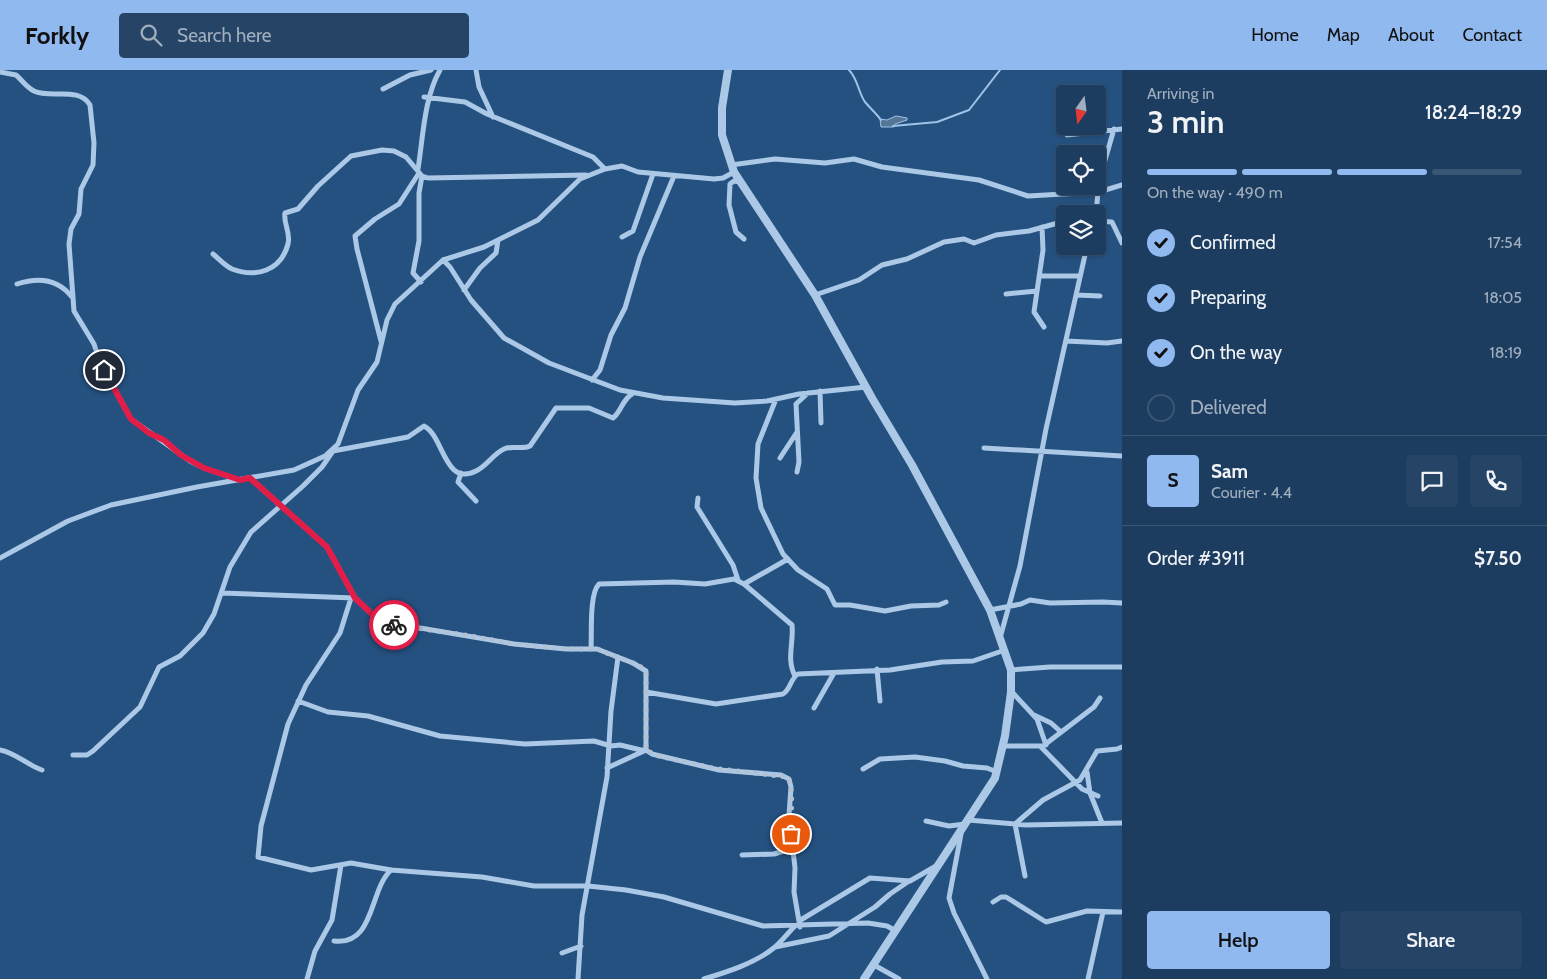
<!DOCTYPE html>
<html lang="en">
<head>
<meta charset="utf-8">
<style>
	body { margin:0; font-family:Cabin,sans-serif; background:#254466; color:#f1f3f6; height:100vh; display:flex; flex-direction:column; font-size:19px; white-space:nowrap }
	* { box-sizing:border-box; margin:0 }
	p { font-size:16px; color:#a0aebd }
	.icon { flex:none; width:28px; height:28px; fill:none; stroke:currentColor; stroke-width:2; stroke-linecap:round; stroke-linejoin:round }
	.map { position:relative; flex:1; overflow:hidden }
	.details { display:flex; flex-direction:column; background:#1c3d60; width:425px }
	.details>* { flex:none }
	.needle { width:32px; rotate:194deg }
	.controls { position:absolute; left:1056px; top:15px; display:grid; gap:10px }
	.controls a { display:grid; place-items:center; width:50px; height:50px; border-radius:5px; background:#1c3d60; box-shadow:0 1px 4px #0004,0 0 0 1px #3a5675; font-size:25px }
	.pin { position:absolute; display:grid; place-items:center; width:42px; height:42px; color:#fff; margin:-21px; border:2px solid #fff; border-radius:50%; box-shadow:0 1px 5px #0007 }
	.courier { position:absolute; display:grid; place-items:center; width:50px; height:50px; margin:-25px; border:4px solid #e11d48; border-radius:50%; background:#fff; color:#222; box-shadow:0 1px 6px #0007 }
	.summary em { font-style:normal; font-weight:600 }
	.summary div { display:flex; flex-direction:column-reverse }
	.summary { display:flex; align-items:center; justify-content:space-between; height:85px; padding:0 25px }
	h1 { font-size:32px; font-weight:600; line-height:38px }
	.bar { display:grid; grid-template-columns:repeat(4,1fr); gap:8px 5px; align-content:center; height:60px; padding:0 25px }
	.bar i { height:6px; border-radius:4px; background:#3a5675 }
	.bar .active { background:#90b9f0 }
	.bar p { grid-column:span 4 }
	.line { display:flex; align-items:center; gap:12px; padding:0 25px; border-top:1px solid #3a5675 }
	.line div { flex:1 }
	.round { display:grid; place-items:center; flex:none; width:52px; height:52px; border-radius:5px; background:#254466 }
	ol { padding:0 25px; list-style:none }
	li { display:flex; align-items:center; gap:15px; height:55px }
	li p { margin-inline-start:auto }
	li .icon { padding:5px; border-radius:50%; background:#90b9f0; color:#111; stroke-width:4 }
	li:last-child { color:#a0aebd }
	li i { width:28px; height:28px; border:2px solid #3a5675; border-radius:50% }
	.cta { display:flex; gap:10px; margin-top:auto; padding:10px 25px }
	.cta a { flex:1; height:58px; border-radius:5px; background:#90b9f0; color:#111; font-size:20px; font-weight:600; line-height:58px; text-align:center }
	.cta a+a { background:#254466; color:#f1f3f6 }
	header { display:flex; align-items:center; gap:30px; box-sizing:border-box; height:70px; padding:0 25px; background:#90b9f0; color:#111 }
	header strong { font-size:24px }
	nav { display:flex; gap:28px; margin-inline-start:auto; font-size:18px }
	.search { width:350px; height:45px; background:#254466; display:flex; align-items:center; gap:12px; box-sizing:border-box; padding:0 18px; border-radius:5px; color:#a0aebd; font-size:19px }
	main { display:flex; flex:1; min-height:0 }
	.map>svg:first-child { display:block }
	.water { fill:#567697; stroke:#9fc4e7 }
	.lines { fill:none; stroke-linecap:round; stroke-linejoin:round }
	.stream { stroke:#9fc4e7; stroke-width:2 }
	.minor { stroke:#abc9e6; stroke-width:5 }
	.tertiary { stroke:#abc9e6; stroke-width:8 }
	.done { stroke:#b3c2d3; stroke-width:5; stroke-dasharray:0 9 }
	.route { stroke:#e11d48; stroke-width:6 }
</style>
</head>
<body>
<header>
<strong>Forkly</strong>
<div class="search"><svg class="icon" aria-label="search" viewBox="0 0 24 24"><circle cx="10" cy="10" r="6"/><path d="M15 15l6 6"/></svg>Search here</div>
<nav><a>Home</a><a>Map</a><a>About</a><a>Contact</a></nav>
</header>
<main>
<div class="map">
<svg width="1122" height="909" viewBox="0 0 1122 909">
	<rect width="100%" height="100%" fill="#255180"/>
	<path class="water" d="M896,46L907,48V50L895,54L894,57H881L880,49L887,50Z"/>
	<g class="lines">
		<path class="stream" d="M849,0C858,9 858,22 865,32C870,38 876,43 881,50
			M893,56L937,52L969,40L1000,0"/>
		<path class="minor" d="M476,0L479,17L493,47
			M0,2L16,5C22,10 26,17 34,21C51,29 79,16 90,35L94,73L93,95L81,119L79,144L71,159L69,174L74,241L94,274L101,295L131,349L190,391L204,398L239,410
			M383,19L410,5L431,0
			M424,27L465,32L487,44L593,87L605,99
			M1067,65L1122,59
			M731,95L775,89L825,93L854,89L882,97L979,110L1028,126L1099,122L1122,115
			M418,99C423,68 424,28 440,0
			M740,112L734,111L730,114L729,135L736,162L744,169
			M1096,144L1099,111L1114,59
			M1098,151L1112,152L1122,173
			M1042,157L1043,180L1034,242L1044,257
			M622,167L633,161L653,104
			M213,184C219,189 225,196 232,199C256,208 281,201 288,174C291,163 283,153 285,143L298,139L318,116L351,86L382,80L394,81L406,87L422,106L428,108L586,105
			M443,190L450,197L471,230L504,268L549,293L620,320L663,328L735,333L767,331L799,324L866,317
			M1039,206H1080
			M421,212L413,203L419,171V123L422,106
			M17,214C38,207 58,209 72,227
			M464,220L480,198L496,183L498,170
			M1006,224L1037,221
			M815,225L859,210L882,195L907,189L944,172L964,169L974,173L996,165L1029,161L1065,151
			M1076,225L1100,226
			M381,271L357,179L355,166L375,149L399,134L419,103
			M1066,271L1107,273L1122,271
			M592,310L600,300L611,265L625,238L640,187L674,106
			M820,321L821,353
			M776,329L758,374L756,408L761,438L783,484L798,500L827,519L835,535H850L885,541L911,536L939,535L946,532
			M984,378L1122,386
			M780,388L797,362
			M797,402L799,392L796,334L808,323
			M461,403L458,412L476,431
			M250,408L327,477L355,528L373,545L385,552L514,574L566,579H597L633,593L646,601V680L652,684L719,700L781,705L789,709L791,717L789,745L795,798L794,822L800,857
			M698,428L697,437L733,495L738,510
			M0,488L68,451L111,435L197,417L294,400L325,386L338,374L358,320L377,292L387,250L395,234L443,190L484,177L538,150L580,109L605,99L622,96L638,102L714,109L723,108L734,102
			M744,514L788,489
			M222,523L354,528
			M351,528L340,563L306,615L288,654L261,756L258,787L311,800L351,793L391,800L482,807L534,816H588L626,820L664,827L763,856L868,853L887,856L896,861
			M990,540L1021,534L1030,530L1050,533L1103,532L1122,533
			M1000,568L1020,496L1046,359L1087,176
			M591,578C592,563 589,524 599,514L674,512L705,514L734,509L744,514L792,555C794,572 786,589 795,606
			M877,599L880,631
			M1011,600L1050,597H1122
			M1011,621L1037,649L1046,675
			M646,622L716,634L783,624C791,619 790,609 798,604L890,600L942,592L973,591L1005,580
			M298,631L328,642L368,646L440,666L525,674L594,671L611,676L620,675L641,680H646
			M814,638L834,603
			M1034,645L1051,653L1061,662
			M1004,676H1043L1094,637L1100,628
			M1041,677L1082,719L1098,726
			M0,680C16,683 27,695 42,700
			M73,685H87L93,681L140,637L159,597L180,586L203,563L214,544L230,497L251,462L303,416L322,397L333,381L408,367L424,356C444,366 444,417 476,401C487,396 493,384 504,379C513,375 522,380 530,376L556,338H589L613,348C621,342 622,330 632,324
			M607,698L644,681
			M863,699L880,689L915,687L945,691L963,696L987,698L997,702
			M1087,702L1090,723L1102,753
			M968,750L1026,755L1122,753
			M926,751L949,756L965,754
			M961,764L949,828L954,843L987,909
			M742,785L774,784L793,778
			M1025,806L1015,754L1043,730L1080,710L1097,681L1117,679L1122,677
			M993,832L1001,827H1006L1046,852L1087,841L1122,842
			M799,851L870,808L910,811L936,796
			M334,871C375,876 369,820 391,800
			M775,877L829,866L875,837L890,824L909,811
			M562,883L581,876
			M874,895L899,909
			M307,909L315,881L332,850L341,795
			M578,909L582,845L607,707L611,641L618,587
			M704,909C727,902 756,893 775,877C782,871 788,863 794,857
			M1088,909L1103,842"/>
		<path class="tertiary" d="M728,0L722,38V65L734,102L815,225L872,328L912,395L990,540L1011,600V622L1005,666L995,708L864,909"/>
	</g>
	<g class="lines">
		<path class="done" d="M394,555L466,565L514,574L566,579H597L640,596L646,604V680L658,686L713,698L787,707C795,715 790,751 791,764"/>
		<path class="route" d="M104,300L131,349L149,363L164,370L181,385L204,398L240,410L250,408L327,477L355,528L373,545L394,555"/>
	</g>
</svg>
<div class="controls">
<a><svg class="needle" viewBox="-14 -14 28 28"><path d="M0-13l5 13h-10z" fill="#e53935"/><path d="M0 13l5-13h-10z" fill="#a0aebd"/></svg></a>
<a><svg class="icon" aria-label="locate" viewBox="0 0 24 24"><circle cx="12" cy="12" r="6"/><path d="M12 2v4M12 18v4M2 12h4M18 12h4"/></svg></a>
<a><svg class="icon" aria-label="layers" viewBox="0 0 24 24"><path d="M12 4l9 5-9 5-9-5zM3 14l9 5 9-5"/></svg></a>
</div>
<div class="pin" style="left:791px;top:764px;background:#ea580c"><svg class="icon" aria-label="bag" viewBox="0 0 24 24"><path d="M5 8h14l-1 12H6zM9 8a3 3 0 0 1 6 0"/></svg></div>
<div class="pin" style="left:104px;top:300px;background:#1f2937"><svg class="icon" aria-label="home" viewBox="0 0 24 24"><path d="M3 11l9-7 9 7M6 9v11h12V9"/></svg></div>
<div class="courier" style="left:394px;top:555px"><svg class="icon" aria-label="bike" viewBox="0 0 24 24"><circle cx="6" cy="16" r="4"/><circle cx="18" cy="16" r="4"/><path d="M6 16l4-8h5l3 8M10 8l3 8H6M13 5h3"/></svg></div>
</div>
<section class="details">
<div class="summary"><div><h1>3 min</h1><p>Arriving in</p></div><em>18:24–18:29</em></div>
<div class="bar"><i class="active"></i><i class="active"></i><i class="active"></i><i></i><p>On the way · 490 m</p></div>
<ol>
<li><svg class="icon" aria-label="check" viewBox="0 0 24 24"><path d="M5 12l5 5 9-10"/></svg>Confirmed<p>17:54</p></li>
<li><svg class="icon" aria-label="check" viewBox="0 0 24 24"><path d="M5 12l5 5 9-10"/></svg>Preparing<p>18:05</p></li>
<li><svg class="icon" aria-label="check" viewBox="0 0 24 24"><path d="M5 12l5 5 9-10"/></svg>On the way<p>18:19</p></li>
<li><i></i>Delivered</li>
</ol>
<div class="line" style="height:90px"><b class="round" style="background:#90b9f0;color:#111">S</b><div><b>Sam</b><p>Courier · 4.4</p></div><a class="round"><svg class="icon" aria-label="chat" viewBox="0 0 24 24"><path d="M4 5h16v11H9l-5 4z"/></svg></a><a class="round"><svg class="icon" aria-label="phone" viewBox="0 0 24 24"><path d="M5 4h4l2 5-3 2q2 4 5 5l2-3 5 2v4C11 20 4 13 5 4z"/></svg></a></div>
<div class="line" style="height:65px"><div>Order #3911</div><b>$7.50</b></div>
<div class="cta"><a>Help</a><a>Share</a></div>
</section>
</main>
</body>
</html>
